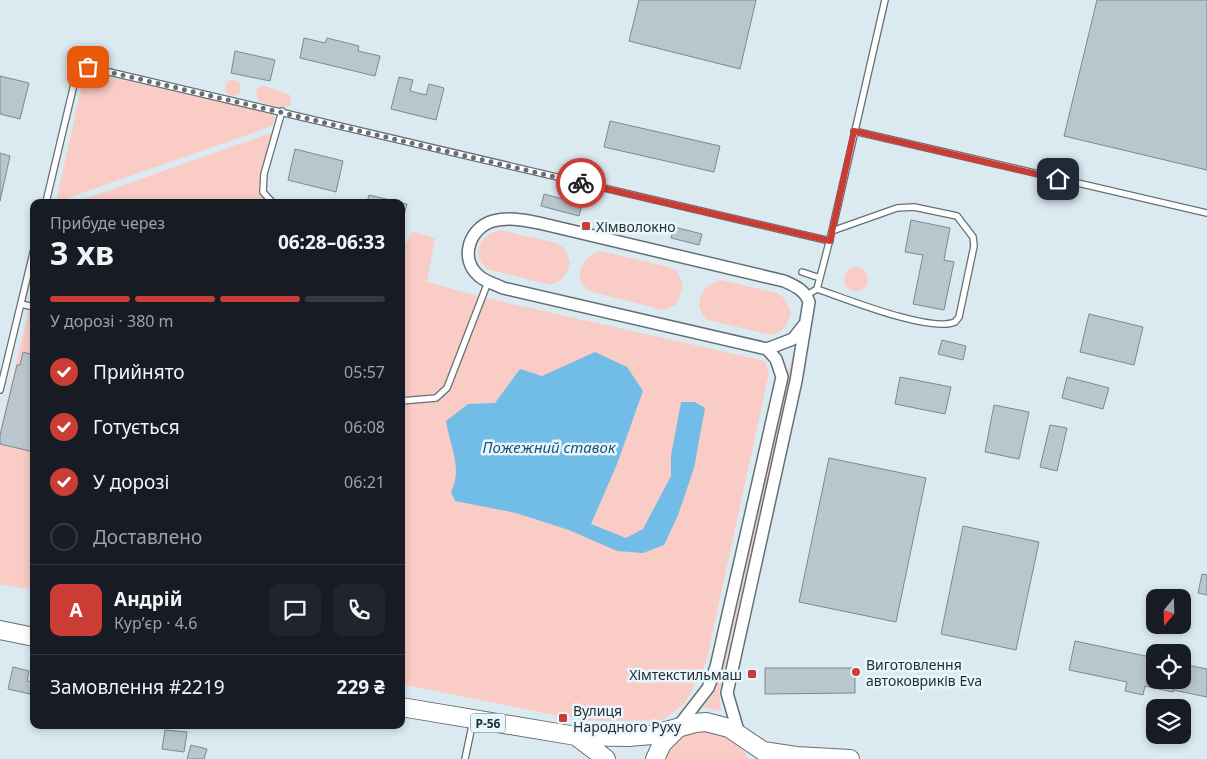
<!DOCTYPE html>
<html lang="uk">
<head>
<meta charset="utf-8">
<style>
	body { margin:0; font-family:"Noto Sans",sans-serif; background:#20242c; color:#f1f3f6; height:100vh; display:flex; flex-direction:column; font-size:19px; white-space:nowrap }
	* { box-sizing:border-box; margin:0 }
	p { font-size:16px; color:#9ea1a6 }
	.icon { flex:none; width:28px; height:28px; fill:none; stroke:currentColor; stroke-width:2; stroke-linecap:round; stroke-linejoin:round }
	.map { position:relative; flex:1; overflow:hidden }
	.side { position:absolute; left:30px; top:199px; width:375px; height:530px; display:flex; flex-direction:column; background:#171b24; border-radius:10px; box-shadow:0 2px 8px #0003 }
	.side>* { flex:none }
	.needle { width:32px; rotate:199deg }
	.fabs { position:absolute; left:1146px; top:589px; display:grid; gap:10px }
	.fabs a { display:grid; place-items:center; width:45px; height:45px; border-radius:10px; background:#171b24; box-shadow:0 2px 8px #0003; font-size:25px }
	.pin { position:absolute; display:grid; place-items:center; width:42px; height:42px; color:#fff; margin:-21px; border-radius:10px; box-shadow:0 2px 8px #0006 }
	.courier { position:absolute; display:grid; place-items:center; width:50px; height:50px; margin:-25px; border:4px solid #cb3d34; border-radius:50%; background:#fff; color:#222; box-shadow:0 1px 6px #0007 }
	.head em { font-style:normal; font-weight:700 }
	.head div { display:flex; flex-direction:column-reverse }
	.head { display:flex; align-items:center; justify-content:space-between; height:85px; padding:0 20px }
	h1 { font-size:32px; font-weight:700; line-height:38px }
	.bar { display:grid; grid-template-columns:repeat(4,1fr); gap:8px 5px; align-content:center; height:60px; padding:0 20px }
	.bar i { height:6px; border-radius:4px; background:#363941 }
	.bar .selected { background:#cb3d34 }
	.bar p { grid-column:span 4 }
	.line { display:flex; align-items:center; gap:12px; padding:0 20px; border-top:1px solid #363941 }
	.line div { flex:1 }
	.round { display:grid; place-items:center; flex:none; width:52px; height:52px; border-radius:10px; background:#20242c }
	ol { padding:0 20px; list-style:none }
	li { display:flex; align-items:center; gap:15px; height:55px }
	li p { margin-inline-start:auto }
	li .icon { padding:5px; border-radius:50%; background:#cb3d34; color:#fff; stroke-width:4 }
	li:last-child { color:#9ea1a6 }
	li i { width:28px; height:28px; border:2px solid #363941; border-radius:50% }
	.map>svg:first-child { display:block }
	.green { fill:#f9ccc6 }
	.water { fill:#71bde7 }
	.building { fill:#b9c6ce; stroke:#7d8990 }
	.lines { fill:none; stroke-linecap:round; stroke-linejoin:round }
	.lane-casing { stroke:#646f76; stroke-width:8 }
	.street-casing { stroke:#646f76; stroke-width:14 }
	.primary-casing { stroke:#646f76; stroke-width:20 }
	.lane { stroke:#fff; stroke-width:5.5 }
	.street { stroke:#fff; stroke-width:11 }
	.primary { stroke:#fff; stroke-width:18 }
	.done { stroke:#676f74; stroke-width:5; stroke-dasharray:0 9 }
	.route { stroke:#cb3d34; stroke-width:6 }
	.poi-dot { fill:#cb3d34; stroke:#e8f6fe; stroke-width:2 }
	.labels { text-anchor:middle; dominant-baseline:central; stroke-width:5; stroke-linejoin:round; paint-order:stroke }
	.shield { fill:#e8f6fe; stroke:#626a6e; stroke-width:1 }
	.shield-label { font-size:12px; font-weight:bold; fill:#292e31 }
	.poi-label { font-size:14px; fill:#292e31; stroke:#e8f6fe; text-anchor:start }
	.water-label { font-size:15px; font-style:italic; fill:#195471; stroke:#e8f6fe }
</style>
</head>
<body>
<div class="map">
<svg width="1207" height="759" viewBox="0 0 1207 759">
	<rect width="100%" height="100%" fill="#dbe9f1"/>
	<path class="green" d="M90,73L272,113L275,118L272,126L56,202L84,76Z
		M225 88a8 8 0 1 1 16 0a8 8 0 1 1-16 0Z
		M265,86L290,95L291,105L281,108L259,101L255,92L260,86Z
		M274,132L263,172L260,193L269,202H76Z
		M500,230L556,243L563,247L570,261C568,273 563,281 551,285L487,269C470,255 480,234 500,230Z
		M413,232L435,238L427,282L482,297L765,361L769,373L706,662L685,703L663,720L600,721L559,716L401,684V401L436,398L444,389C430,397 415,401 401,393V250Z
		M600,251L669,267L677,271L683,285L676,305L663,310L589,291L580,281C579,266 586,256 600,251Z
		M844 279a12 12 0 1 1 24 0a12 12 0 1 1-24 0Z
		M721,280L777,293L784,298L791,312C789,324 784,331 772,335L708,320C691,306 701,284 721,280Z
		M34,289V590L0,584V431Z
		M795,357L719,693L721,711L704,707L714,692L787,376L792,358Z
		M700,729C719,730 741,739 748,759H662L685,733Z"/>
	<path class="water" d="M595,352L627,367L643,391L617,464L591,524L626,538L643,529L671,476V456L681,402H695L705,408L694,468L678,515L664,545L643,553L617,551L569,530L516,513L455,501L451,492C463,469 450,446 446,421L468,404L495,403L520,369L542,376Z"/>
	<path class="building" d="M639,0H756L740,69L629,41Z
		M1097,0H1207V170L1064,136Z
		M304,38L325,43L327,38L359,46L358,51L380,56L375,76L300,58Z
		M235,51L275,60L270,81L231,73Z
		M0,76L29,83L20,119L0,114Z
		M399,77L413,80L410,91L426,95L429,84L444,88L436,120L391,109Z
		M610,121L720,146L714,172L604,147Z
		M295,149L343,161L336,192L288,180Z
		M0,153L10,156L0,201Z
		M544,194L582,204L579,216L541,206Z
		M369,195L407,204L401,226V202H367Z
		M911,220L950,228L944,260L954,262L944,310L913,304L923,255L905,252Z
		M674,227L702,234L699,245L671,238Z
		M1089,314L1143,327L1134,365L1080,352Z
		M942,340L966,346L963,360L938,354Z
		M23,352L34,355V452L0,444V435L17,365H20Z
		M900,377L951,387L945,414L895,404Z
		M1067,377L1109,388L1103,409L1062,398Z
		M994,405L1029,412L1019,459L985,452Z
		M1050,425L1067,428L1057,471L1040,467Z
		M829,458L926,478L896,622L799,602Z
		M963,526L1039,542L1016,650L941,634Z
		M1202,574L1207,575V595L1198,593Z
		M1075,641L1155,658V680H1175L1173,692L1145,686L1143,695L1125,691L1127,682L1069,670Z
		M1182,664L1207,669V697L1173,690L1175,680H1182Z
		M13,667L29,671L27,681L32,682L30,694L8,689Z
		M765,668H855V693L765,694Z
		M165,730L187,732L184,752L162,749Z
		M191,745L207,749L204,759H187Z"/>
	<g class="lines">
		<defs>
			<path id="lane" d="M854,131L1207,213
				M46,202L76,76L88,67L830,241
				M272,202L263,192L264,174L282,111
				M802,272L820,278
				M817,289C844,298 930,333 955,322L959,317L974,246L973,237L957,216L914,207L897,208L832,231
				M807,295L817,289L832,231L885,0
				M21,304L34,307
				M0,390L34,249
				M401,401L436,398L447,388L488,282
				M465,759L473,721"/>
			<path id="street" d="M767,349L793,339L804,325
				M677,728L708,688L716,667L782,377L776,359L767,349L503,288C495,284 486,282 479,276C459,259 469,228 493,221C509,217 523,220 539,223L784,281C795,286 805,290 809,302L796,381L727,693L739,734"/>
			<path id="primary" d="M0,630L34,637
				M401,707L576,736L628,737L652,735L695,723L706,722L729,728L763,751L796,756L850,759
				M576,736L606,759
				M655,759L662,744L677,729"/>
		</defs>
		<use href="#lane" class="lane-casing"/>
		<use href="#street" class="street-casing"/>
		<use href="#primary" class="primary-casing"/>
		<use href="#lane" class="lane"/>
		<use href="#street" class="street"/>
		<use href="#primary" class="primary"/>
	</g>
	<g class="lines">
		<path class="done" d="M88,67L581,183"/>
		<path class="route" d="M581,183L830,241L854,131L1058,179"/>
	</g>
	<g class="poi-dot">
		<rect x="581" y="221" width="10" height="10" rx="2.5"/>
		<circle cx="856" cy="672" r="5"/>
		<rect x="747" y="669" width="10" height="10" rx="2.5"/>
		<rect x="558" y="713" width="10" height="10" rx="2.5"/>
	</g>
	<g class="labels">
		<rect class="shield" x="470.5" y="713.5" width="35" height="19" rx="4"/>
		<g class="shield-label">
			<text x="488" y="723">Р-56</text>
		</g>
		<g class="poi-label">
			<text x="596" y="226">Хімволокно</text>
			<text x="866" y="664">Виготовлення<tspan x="866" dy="16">автоковриків Eva</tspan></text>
			<text x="742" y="674" text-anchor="end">Хімтекстильмаш</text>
			<text x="573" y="710">Вулиця<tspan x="573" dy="16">Народного Руху</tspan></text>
		</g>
		<g class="water-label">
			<text x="549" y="447">Пожежний ставок</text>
		</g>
	</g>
</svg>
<div class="fabs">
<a><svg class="needle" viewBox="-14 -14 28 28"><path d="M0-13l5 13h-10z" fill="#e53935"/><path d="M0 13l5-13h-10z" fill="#9ea1a6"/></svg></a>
<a><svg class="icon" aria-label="locate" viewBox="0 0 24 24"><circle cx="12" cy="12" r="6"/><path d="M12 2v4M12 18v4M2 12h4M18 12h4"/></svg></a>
<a><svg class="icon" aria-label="layers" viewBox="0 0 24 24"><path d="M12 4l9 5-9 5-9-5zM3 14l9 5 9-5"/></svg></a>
</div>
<div class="pin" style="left:88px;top:67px;background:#ea580c"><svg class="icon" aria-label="bag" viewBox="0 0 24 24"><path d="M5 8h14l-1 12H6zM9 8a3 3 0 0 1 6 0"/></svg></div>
<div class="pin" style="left:1058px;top:179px;background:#1f2937"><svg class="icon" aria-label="home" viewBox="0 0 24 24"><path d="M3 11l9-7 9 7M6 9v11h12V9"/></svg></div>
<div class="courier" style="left:581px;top:183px"><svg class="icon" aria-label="bike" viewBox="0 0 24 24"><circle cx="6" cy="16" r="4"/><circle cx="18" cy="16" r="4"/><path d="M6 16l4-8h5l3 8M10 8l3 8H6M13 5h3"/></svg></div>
<section class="side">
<div class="head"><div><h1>3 хв</h1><p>Прибуде через</p></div><em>06:28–06:33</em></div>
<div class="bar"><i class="selected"></i><i class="selected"></i><i class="selected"></i><i></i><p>У дорозі · 380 m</p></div>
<ol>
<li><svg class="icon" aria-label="check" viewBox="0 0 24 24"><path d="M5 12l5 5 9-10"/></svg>Прийнято<p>05:57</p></li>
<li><svg class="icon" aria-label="check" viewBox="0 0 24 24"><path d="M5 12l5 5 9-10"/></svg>Готується<p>06:08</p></li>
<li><svg class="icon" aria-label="check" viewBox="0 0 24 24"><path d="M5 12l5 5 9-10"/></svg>У дорозі<p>06:21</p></li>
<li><i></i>Доставлено</li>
</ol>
<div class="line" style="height:90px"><b class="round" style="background:#cb3d34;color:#fff">А</b><div><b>Андрій</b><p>Кур’єр · 4.6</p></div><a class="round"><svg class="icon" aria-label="chat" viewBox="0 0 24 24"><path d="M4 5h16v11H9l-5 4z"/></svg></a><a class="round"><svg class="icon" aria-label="phone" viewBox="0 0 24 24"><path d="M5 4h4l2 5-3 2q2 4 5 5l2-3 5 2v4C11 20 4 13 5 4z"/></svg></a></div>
<div class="line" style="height:65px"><div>Замовлення #2219</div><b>229 ₴</b></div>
</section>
</div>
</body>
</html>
